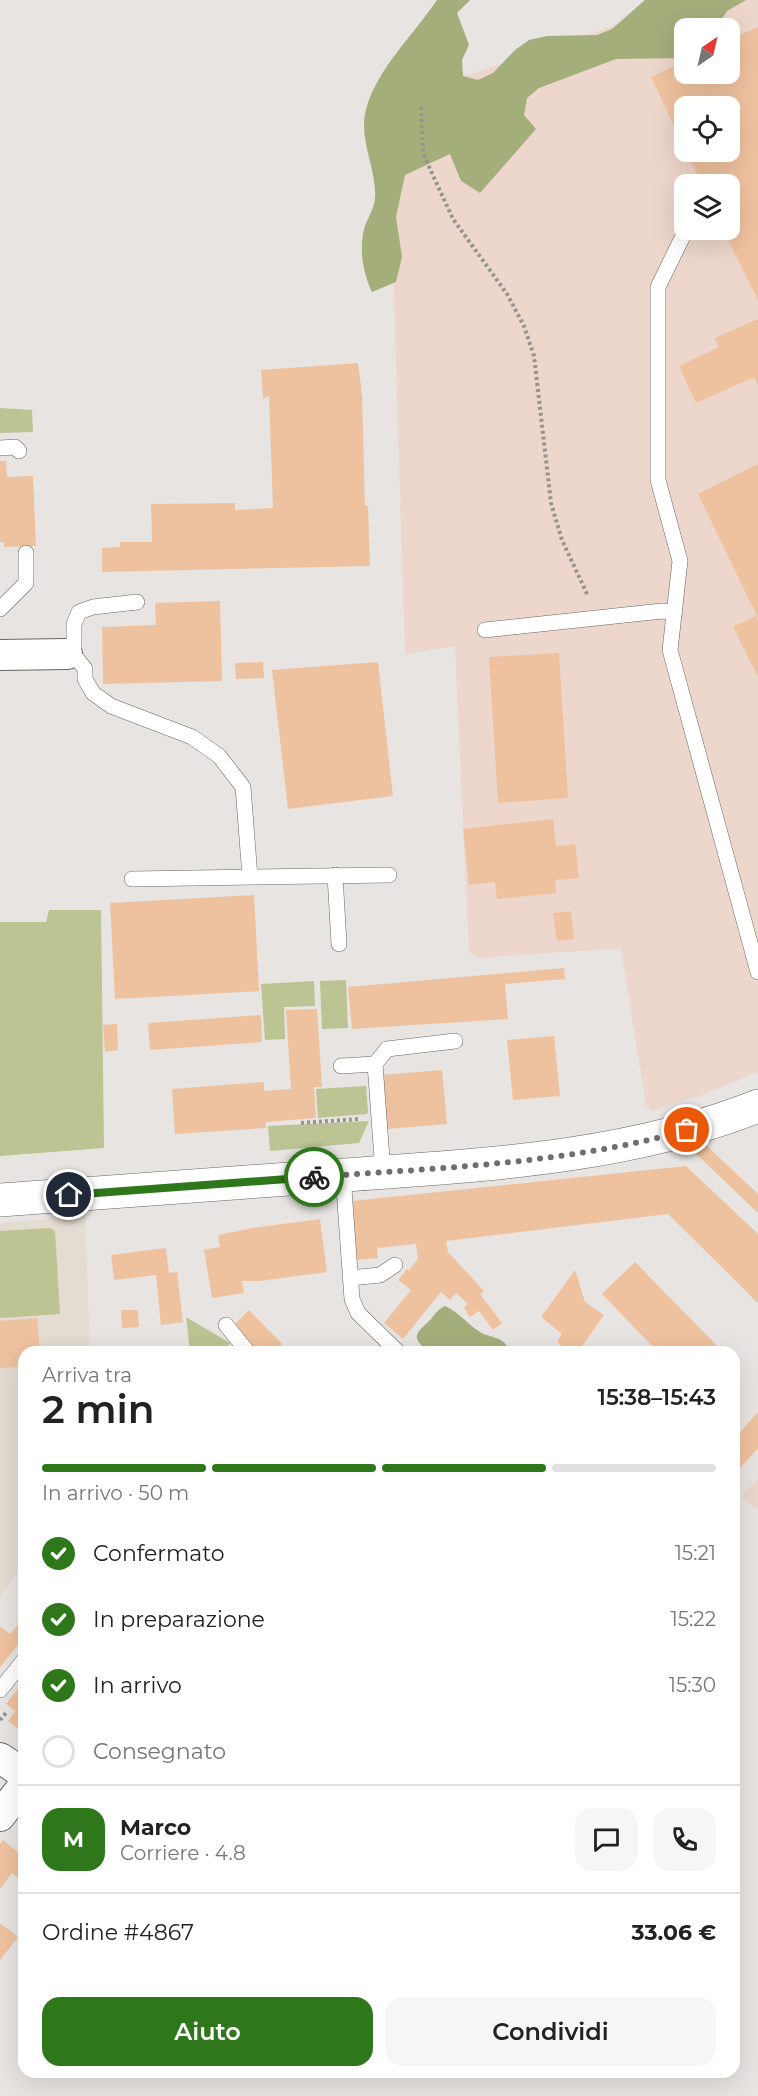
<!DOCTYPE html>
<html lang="it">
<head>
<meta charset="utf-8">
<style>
	body { margin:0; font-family:Montserrat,sans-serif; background:#f6f6f6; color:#222; height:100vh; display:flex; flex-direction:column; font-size:22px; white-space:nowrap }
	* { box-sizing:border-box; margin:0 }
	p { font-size:20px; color:#767676 }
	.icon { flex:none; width:33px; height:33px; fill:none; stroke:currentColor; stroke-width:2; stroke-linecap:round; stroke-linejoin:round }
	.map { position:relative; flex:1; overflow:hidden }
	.side { position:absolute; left:18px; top:1346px; width:722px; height:732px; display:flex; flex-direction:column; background:#fff; border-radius:18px; box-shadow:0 6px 24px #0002 }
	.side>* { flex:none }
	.needle { width:39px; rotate:34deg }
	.controls { position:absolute; left:674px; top:18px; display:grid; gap:12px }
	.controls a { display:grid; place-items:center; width:66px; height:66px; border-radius:12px; background:#fff; box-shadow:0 6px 24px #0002; font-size:30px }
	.pin { position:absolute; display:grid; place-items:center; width:51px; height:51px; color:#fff; margin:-26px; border:3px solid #fff; border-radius:50%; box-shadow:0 2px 6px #0007 }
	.courier { position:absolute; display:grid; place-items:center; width:60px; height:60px; margin:-30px; border:4px solid #2e771b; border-radius:50%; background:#fff; color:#222; box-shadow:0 2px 8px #0007 }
	.overview em { font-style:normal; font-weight:600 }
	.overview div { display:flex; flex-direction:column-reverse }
	.overview { display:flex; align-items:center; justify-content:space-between; height:102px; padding:0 24px }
	h1 { font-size:39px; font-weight:600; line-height:45px }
	.bar { display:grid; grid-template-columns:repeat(4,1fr); gap:9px 6px; align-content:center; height:72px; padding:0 24px }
	.bar i { height:8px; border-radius:4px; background:#e0e0e0 }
	.bar .current { background:#2e771b }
	.bar p { grid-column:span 4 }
	.line { display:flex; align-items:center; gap:15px; padding:0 24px; border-top:2px solid #e0e0e0 }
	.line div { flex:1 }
	.round { display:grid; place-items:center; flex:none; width:63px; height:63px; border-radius:18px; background:#f6f6f6 }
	ol { padding:0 24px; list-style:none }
	li { display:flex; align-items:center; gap:18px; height:66px }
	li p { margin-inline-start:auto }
	li .icon { padding:6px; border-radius:50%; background:#2e771b; color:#fff; stroke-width:4 }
	li:last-child { color:#767676 }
	li i { width:33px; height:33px; border:3px solid #e0e0e0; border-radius:50% }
	.action { display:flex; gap:12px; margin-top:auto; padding:12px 24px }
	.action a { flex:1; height:69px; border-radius:18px; background:#2e771b; color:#fff; font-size:24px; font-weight:600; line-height:69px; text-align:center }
	.action a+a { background:#f6f6f6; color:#222 }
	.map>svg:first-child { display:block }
	.commercial { fill:#edd6cb; fill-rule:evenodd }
	.built { fill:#e4dbd1 }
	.green { fill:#bbc492 }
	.forest { fill:#a4ae7b }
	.building { fill:#efc29f }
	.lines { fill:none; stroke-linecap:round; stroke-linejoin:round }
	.service-casing { stroke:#696662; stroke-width:16 }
	.minor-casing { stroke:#696662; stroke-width:32 }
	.tertiary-casing { stroke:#696662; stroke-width:34 }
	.path { stroke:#969391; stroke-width:4; stroke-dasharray:3 3; stroke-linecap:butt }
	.service { stroke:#fff; stroke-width:15 }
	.minor { stroke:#fff; stroke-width:30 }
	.tertiary { stroke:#fff; stroke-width:33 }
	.done { stroke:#706e6c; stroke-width:6; stroke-dasharray:0 10.8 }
	.route { stroke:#2e771b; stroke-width:8 }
</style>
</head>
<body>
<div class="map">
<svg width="758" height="2096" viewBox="0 0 758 2096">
	<rect width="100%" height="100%" fill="#e8e4e1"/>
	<path class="commercial" d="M691,0H758V1072L696,1097L652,1111L646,1105L621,948L479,958L469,952L455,646L405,654L388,102ZM684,28H729V74H684ZM684,106H729V152H684ZM684,184H729V230H684Z
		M758,1478V1510L742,1496Z"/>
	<path class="built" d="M85,1216L90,1351L24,1352V1563L0,1597V1223Z"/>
	<path class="green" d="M0,408L32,410L33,432L0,433Z
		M49,910H101L104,1148L0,1156V922H46Z
		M346,980L348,1028L322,1029L320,981Z
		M314,981L315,1006L284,1007L285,1039L265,1040L261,984Z
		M366,1086L368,1112L367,1114L318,1118L316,1089Z
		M369,1121L359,1143L270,1151L268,1126Z
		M50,1228L55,1231L60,1314L0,1318V1231Z
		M186,1317L230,1343L225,1351H190Z"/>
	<path class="forest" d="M437,0H470L457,13L469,45L462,60L463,76L478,80L493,73L515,50L529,40L547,36L597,35L612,29L645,0H746L727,11L716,28H684V58L616,59L539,88L527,98L524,115L536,129L480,193L461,181L450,154L405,175L396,217L402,257L396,282L372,292C363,273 359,250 364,229C367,219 374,209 375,199C377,176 364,149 364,126C364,81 414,35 437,0Z
		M445,1306C459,1312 467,1324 480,1332C489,1338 504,1336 508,1349L505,1352L428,1351C409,1336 417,1333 431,1319C436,1313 438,1309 445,1306Z"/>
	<path class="building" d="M758,27V300L723,230H729V184H702L686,152H729V106H684V147L651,77L684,61V74H729V40Z
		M758,319V386L754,377L696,403L679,366L719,347L715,338Z
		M358,363L362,394L365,506H368L370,566L102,572V548L120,547V542H152L151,504L235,503V510L273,508L269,396L263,399L261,370Z
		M0,461H6L7,477L33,476L36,546L4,547V542H0Z
		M758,464V618L698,494Z
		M220,601L222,681L103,684L102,627L156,625L155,603Z
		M756,616L758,621V677L733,627Z
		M559,653L568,798L498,803L489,657Z
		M263,662L264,678L236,679L235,663Z
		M378,662L393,796L288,809L272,670Z
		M553,819L556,846L575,844L579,878L555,880L556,893L497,899L495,882L469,885L463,829Z
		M254,895L259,991L115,999L110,903Z
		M571,911L574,939L557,941L553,913Z
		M564,968L565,979L505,984L508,1019L352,1029L348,987Z
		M317,1009L322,1087H314L316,1118L266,1122V1128L175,1134L172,1089L264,1082V1091L291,1089L286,1010Z
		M261,1015L262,1042L150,1050L148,1023Z
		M117,1024L118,1050L105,1052L103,1025Z
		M554,1036L560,1096L513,1100L507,1040Z
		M442,1070L447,1124L387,1129L382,1075Z
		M707,1146L758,1194V1213L694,1152Z
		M686,1166L758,1234V1303L668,1214L446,1241L448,1252L484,1291L480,1294L502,1323L493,1330L479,1311L470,1317L464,1308L468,1304L456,1293L450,1300L441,1292L403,1339L384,1323L411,1290L398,1280L407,1269L409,1271L418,1258L416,1244L377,1248L378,1258L357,1260L352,1201Z
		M320,1219L327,1272L259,1281H242L244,1293L212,1298L204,1250L220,1247L218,1235L252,1228Z
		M166,1248L169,1273L177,1272L183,1322L161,1325L156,1275L114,1280L111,1255Z
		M635,1262L723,1352H658L602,1294Z
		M575,1270L585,1302L604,1315L578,1352H570L557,1342L562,1334L541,1317Z
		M121,1310H138L139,1327L122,1328Z
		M249,1310L282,1344L274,1352H259L234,1325Z
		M37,1318L40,1352H24V1366L0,1368V1321Z
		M758,1412V1448L734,1475V1439Z
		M21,1621L24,1623V1638L0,1667V1626L10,1634Z
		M24,1681V1733L8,1721L15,1711L6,1704Z
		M3,1840L24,1857V1882L12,1873L0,1889V1844Z
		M0,1923L18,1937L0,1960Z"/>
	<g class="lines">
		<defs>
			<path id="service" d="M682,238L658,287V480L680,561L670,650L758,972
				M0,448L15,447L19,451
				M137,602L93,607L79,612L74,624V647L67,654L78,660L85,669V679L93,693L111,706L192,737L219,756L243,787L250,877
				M0,609L26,583V553
				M485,630L662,611L675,612
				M335,875L339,944
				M132,879L389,875
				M341,1066L375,1064
				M383,1172L375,1064L387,1049L455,1041
				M343,1175L352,1299L358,1313L398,1352
				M350,1278L380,1275L395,1265
				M226,1325L248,1352
				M0,1690L24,1660"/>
			<path id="minor" d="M0,655L67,654
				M0,1758L24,1774
				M0,1816L24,1785"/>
			<path id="tertiary" d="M0,1200C115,1192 229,1183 344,1175C483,1165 627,1158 758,1106"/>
		</defs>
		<use href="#service" class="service-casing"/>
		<use href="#minor" class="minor-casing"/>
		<use href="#tertiary" class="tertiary-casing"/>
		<path class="path" d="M421,107L423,153L430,169L453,219L507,294L524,326L534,356L551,503L562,540L588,596
			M301,1123L358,1119
			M0,1720L6,1713"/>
		<use href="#service" class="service"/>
		<use href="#minor" class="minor"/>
		<use href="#tertiary" class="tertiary"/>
	</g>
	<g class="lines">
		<path class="done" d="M314,1177C436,1168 569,1164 687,1130"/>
		<path class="route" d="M69,1195L314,1177"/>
	</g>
</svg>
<div class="controls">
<a><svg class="needle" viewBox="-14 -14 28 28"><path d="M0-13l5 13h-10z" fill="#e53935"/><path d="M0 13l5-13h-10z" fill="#767676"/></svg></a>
<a><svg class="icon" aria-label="locate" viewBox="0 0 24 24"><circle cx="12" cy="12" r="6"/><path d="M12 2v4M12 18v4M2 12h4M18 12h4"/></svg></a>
<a><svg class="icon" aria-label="layers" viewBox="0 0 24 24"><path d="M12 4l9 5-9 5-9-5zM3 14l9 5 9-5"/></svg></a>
</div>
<div class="pin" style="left:687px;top:1130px;background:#ea580c"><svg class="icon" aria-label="bag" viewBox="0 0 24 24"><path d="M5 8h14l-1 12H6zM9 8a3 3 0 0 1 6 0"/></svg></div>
<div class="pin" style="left:69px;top:1195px;background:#1f2937"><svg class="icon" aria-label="home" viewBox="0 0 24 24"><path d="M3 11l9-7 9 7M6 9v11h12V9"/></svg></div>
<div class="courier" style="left:314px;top:1177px"><svg class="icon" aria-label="bike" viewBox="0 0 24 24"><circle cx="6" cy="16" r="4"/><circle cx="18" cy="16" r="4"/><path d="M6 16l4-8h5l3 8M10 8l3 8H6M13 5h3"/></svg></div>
<section class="side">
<div class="overview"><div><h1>2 min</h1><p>Arriva tra</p></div><em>15:38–15:43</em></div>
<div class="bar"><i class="current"></i><i class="current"></i><i class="current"></i><i></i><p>In arrivo · 50 m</p></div>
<ol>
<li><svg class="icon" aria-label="check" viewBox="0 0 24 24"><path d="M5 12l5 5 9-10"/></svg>Confermato<p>15:21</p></li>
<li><svg class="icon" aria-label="check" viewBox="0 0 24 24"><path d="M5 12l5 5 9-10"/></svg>In preparazione<p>15:22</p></li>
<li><svg class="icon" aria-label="check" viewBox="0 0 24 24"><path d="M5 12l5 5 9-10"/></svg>In arrivo<p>15:30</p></li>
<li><i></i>Consegnato</li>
</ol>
<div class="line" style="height:108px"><b class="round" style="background:#2e771b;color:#fff">M</b><div><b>Marco</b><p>Corriere · 4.8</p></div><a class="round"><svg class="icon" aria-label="chat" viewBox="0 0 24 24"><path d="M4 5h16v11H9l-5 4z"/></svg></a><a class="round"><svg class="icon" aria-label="phone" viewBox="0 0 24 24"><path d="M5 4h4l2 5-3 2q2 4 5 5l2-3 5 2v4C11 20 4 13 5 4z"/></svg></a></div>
<div class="line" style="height:78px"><div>Ordine #4867</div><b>33.06 €</b></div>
<div class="action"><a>Aiuto</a><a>Condividi</a></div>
</section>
</div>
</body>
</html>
